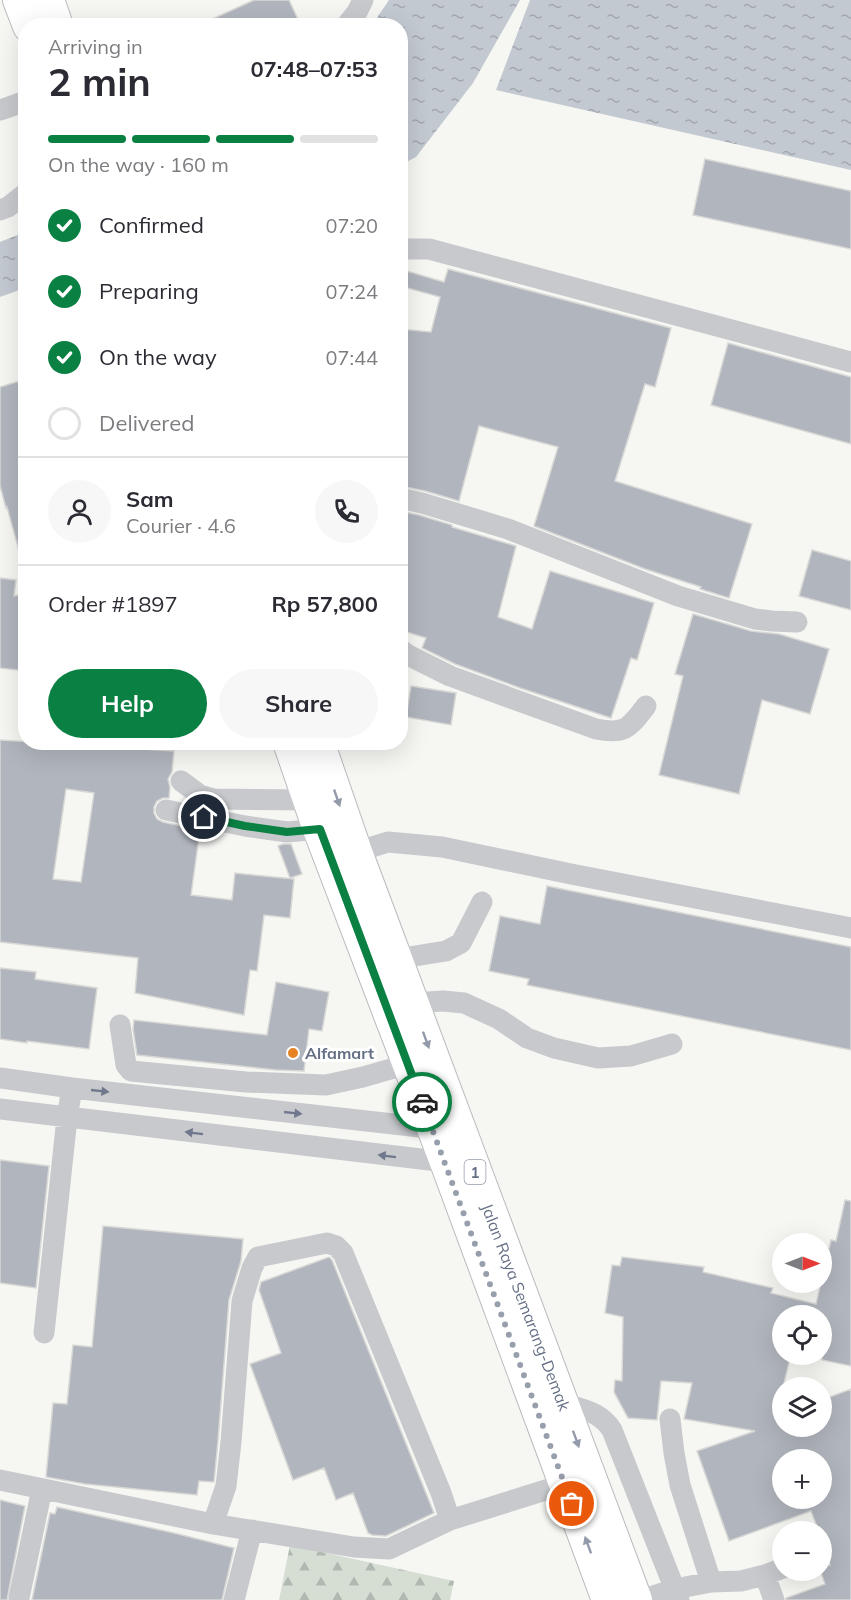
<!DOCTYPE html>
<html lang="en">
<head>
<meta charset="utf-8">
<style>
	body { margin:0; font-family:Mulish,sans-serif; background:#f7f7f7; color:#2b2b33; height:100vh; display:flex; flex-direction:column; font-size:22px; white-space:nowrap }
	* { box-sizing:border-box; margin:0 }
	p { font-size:20px; color:#7c7c81 }
	.icon { flex:none; width:33px; height:33px; fill:none; stroke:currentColor; stroke-width:2; stroke-linecap:round; stroke-linejoin:round }
	.map { position:relative; flex:1; overflow:hidden }
	.drawer { position:absolute; left:18px; top:18px; width:390px; height:732px; display:flex; flex-direction:column; background:#fff; border-radius:24px; box-shadow:0 6px 24px #0002 }
	.drawer>* { flex:none }
	.needle { width:39px; rotate:90deg }
	.buttons { position:absolute; left:772px; top:1233px; display:grid; gap:12px }
	.buttons a { display:grid; place-items:center; width:60px; height:60px; border-radius:50%; background:#fff; box-shadow:0 6px 24px #0002; font-size:30px }
	.pin { position:absolute; display:grid; place-items:center; width:51px; height:51px; color:#fff; margin:-26px; border:3px solid #fff; border-radius:50%; box-shadow:0 2px 6px #0007 }
	.courier { position:absolute; display:grid; place-items:center; width:60px; height:60px; margin:-30px; border:4px solid #0b8043; border-radius:50%; background:#fff; color:#222; box-shadow:0 2px 8px #0007 }
	.summary em { font-style:normal; font-weight:700 }
	.summary div { display:flex; flex-direction:column-reverse }
	.summary { display:flex; align-items:center; justify-content:space-between; height:102px; padding:0 30px }
	h1 { font-size:39px; font-weight:700; line-height:45px }
	.bar { display:grid; grid-template-columns:repeat(4,1fr); gap:9px 6px; align-content:center; height:72px; padding:0 30px }
	.bar i { height:8px; border-radius:4px; background:#e1e1e2 }
	.bar .on { background:#0b8043 }
	.bar p { grid-column:span 4 }
	.line { display:flex; align-items:center; gap:15px; padding:0 30px; border-top:2px solid #e1e1e2 }
	.line div { flex:1 }
	.round { display:grid; place-items:center; flex:none; width:63px; height:63px; border-radius:32px; background:#f7f7f7 }
	ol { padding:0 30px; list-style:none }
	li { display:flex; align-items:center; gap:18px; height:66px }
	li p { margin-inline-start:auto }
	li .icon { padding:6px; border-radius:50%; background:#0b8043; color:#fff; stroke-width:4 }
	li:last-child { color:#7c7c81 }
	li i { width:33px; height:33px; border:3px solid #e1e1e2; border-radius:50% }
	.cta { display:flex; gap:12px; margin-top:auto; padding:12px 30px }
	.cta a { flex:1; height:69px; border-radius:36px; background:#0b8043; color:#fff; font-size:24px; font-weight:700; line-height:69px; text-align:center }
	.cta a+a { background:#f7f7f7; color:#2b2b33 }
	.map>svg:first-child { display:block }
	.forest { fill:url(#forest-firs) }
	.water { fill:url(#water-ripples) }
	.building { fill:#b1b5bd; stroke:#d8d8d6; stroke-width:1.5; fill-rule:evenodd }
	.lines { fill:none; stroke-linecap:round; stroke-linejoin:round }
	.highway-casing { stroke:#b9babe; stroke-width:34 }
	.minor { stroke:#c7c9cd; stroke-width:21 }
	.highway { stroke:#fff; stroke-width:32 }
	.oneway { fill:#939aaa }
	.oneway2 { fill:#6f788c }
	.done { stroke:#989fac; stroke-width:6; stroke-dasharray:0 10.8 }
	.route { stroke:#0b8043; stroke-width:8 }
	.poi-dot { fill:#e78323; stroke:#fff; stroke-width:2 }
	.labels { text-anchor:middle; dominant-baseline:central; stroke-width:6; stroke-linejoin:round; paint-order:stroke }
	.shield { fill:#fff; stroke:#939aaa; stroke-width:1.5 }
	.shield-label { font-size:15px; font-weight:bold; fill:#656f85 }
	.poi-label { font-size:16px; font-weight:bold; fill:#656f85; stroke:#fff; text-anchor:start }
	.street-label { font-size:16px; fill:#656f85; stroke:#fff }
</style>
</head>
<body>
<div class="map">
<svg width="851" height="1600" viewBox="0 0 851 1600">
	<defs>
		<pattern id="forest-firs" width="22" height="20" patternUnits="userSpaceOnUse" patternTransform="scale(1.5)"><rect width="22" height="20" fill="#d6ded4"/><path d="M5 1l3.5 6h-7zM16 11l3.5 6h-7z" fill="#b1b8b2"/></pattern>
		<pattern id="water-ripples" width="26" height="14" patternUnits="userSpaceOnUse" patternTransform="scale(1.5)"><rect width="26" height="14" fill="#c3c9d1"/><path d="M2 4q2-2 4 0t4 0M15 11q2-2 4 0t4 0" fill="none" stroke="#a2a7af"/></pattern>
	</defs>
	<rect width="100%" height="100%" fill="#f6f7f3"/>
	<path class="forest" d="M290,1545L454,1581L450,1600H279Z"/>
	<path class="water" d="M389,0H520L473,83L416,157L401,165L400,26L372,25Z
		M530,0H851V170L496,90Z
		M25,232V288L0,297V242Z"/>
	<path class="building" d="M254,0H289L301,26H197Z
		M705,159L851,191V249L693,215Z
		M400,269L444,282L448,269L671,328L655,387L645,384L615,481L752,524L729,598L700,589L701,587L645,569L534,526L558,447L479,426L459,501L425,491L400,486V329L431,332L440,297L400,286Z
		M728,343L851,377V444L711,405Z
		M26,379V557L21,558L7,507L6,508L0,486V387Z
		M400,511L419,515L452,525V527L516,546L498,617L532,629L550,571L654,603L637,660L631,658L611,718L520,688L455,664L422,648L426,638L400,630Z
		M812,550L851,561V610L799,596Z
		M0,578L16,580L14,596L26,593V671L0,668Z
		M693,614L751,631L779,634L829,649L810,714L762,700L739,794L659,775L683,676L675,674Z
		M411,686L456,693L451,725L406,717Z
		M0,740L174,751L172,772L168,779L170,787L169,798H163L157,801L154,807V813L157,819L163,822L200,830L191,895L232,900L235,873L294,879L290,918L264,915L257,971L250,970L244,1015L135,993L138,958L0,942ZM66,789L94,793L81,882L53,879Z
		M283,844H291L302,874L290,878L278,846Z
		M547,886L851,947V1050L527,985L529,979L489,971L500,916L540,924Z
		M0,968L36,972L35,979L97,988L89,1049L27,1041V1043L0,1039Z
		M276,982L329,992L322,1031L309,1029L304,1071L276,1070L137,1055L133,1029L134,1020L267,1035Z
		M0,1160L49,1166L36,1288L0,1283Z
		M845,1200L851,1201V1366L822,1360V1316H783V1354H791L776,1417L783,1414V1426H822V1400L851,1389V1600H786V1598L825,1584L820,1570H822V1567L830,1565L822,1541V1532H819L811,1511L729,1541L697,1451L755,1431L684,1419L692,1383L661,1381L657,1420L628,1418L614,1392L615,1380L622,1381L623,1317L605,1313L612,1265L620,1266L622,1257L704,1267L703,1272L773,1288L771,1293L816,1304L831,1240L836,1241ZM783,1460H822V1498H783Z
		M103,1226L243,1239L241,1261L229,1300L218,1441L214,1482L199,1481L197,1495L85,1484L46,1477L53,1403L67,1404L73,1345L92,1347Z
		M329,1257L332,1260L434,1513L386,1536L372,1535L368,1533L353,1493L336,1500L324,1468L293,1480L250,1364L281,1353L259,1290L261,1282Z
		M0,1500L25,1506L7,1600H0Z
		M57,1507L174,1533L234,1548L222,1600H32L50,1513L55,1514Z"/>
	<g class="lines">
		<defs>
			<path id="highway" d="M19,0L29,26
				M48,0L57,26
				M289,742L319,829L446,1162L608,1600
				M318,742L356,852L636,1600"/>
		</defs>
		<use href="#highway" class="highway-casing"/>
		<path class="minor" d="M346,26L357,12L363,0
			M0,110L26,101
			M0,210L8,207L26,193
			M400,249H429L851,362
			M400,498L422,503L508,529L678,596L755,619L772,621L797,622
			M400,649L408,655L450,676L596,729C625,735 629,728 646,706
			M181,781L200,795L214,799L309,800
			M166,810L245,826L287,832L319,829
			M356,852L388,842L442,847L571,874L851,928
			M396,959L446,951L461,943L482,902
			M412,1003L443,1001L464,1003L499,1019L527,1038L554,1048L598,1058L631,1056L672,1044
			M120,1025L126,1065L131,1071L246,1082L326,1085L363,1077L408,1064
			M0,1078L72,1088L420,1127L433,1131
			M0,1109L446,1162
			M44,1333L67,1118L72,1088
			M563,1403C583,1410 600,1411 612,1430L679,1600
			M670,1419L674,1453L680,1485L711,1582
			M0,1480L213,1524L354,1547L389,1549L450,1520
			M213,1524L226,1486L231,1442L242,1301L252,1268L258,1257L327,1243L336,1246L343,1253L441,1493L450,1520L565,1484
			M765,1575L774,1600
			M19,1598L42,1489
			M234,1600L252,1530
			M641,1600L675,1589L711,1582L741,1581L765,1575L783,1568"/>
		<use href="#highway" class="highway"/>
	</g>
	<defs><path id="oneway-solid" d="M-6-.8H1V-3.2L6.5 0L1 3.2V.8H-6Z" transform="scale(1.5)"/></defs>
	<g class="oneway">
		<use href="#oneway-solid" transform="translate(337 798) rotate(71)"/>
		<use href="#oneway-solid" transform="translate(426 1040) rotate(70)"/>
		<use href="#oneway-solid" transform="translate(576 1439) rotate(70)"/>
		<use href="#oneway-solid" transform="translate(588 1545) rotate(-110)"/>
	</g>
	<g class="oneway2">
		<use href="#oneway-solid" transform="translate(100 1091) rotate(6)"/>
		<use href="#oneway-solid" transform="translate(293 1113) rotate(6)"/>
		<use href="#oneway-solid" transform="translate(194 1133) rotate(-173)"/>
		<use href="#oneway-solid" transform="translate(387 1156) rotate(-173)"/>
	</g>
	<g class="lines">
		<path class="done" d="M422,1102L572,1504"/>
		<path class="route" d="M204,817L245,826L287,832L320,829L422,1102"/>
	</g>
	<circle class="poi-dot" cx="293" cy="1053" r="6"/>
	<g class="labels">
		<rect class="shield" x="464.5" y="1160" width="21" height="24" rx="4.5"/>
		<g class="shield-label">
			<text x="475" y="1172">1</text>
		</g>
		<g class="poi-label">
			<text x="305" y="1053">Alfamart</text>
		</g>
		<g class="street-label">
			<text transform="translate(526 1307) rotate(69)">Jalan Raya Semarang-Demak</text>
		</g>
	</g>
</svg>
<div class="buttons">
<a><svg class="needle" viewBox="-14 -14 28 28"><path d="M0-13l5 13h-10z" fill="#e53935"/><path d="M0 13l5-13h-10z" fill="#7c7c81"/></svg></a>
<a><svg class="icon" aria-label="locate" viewBox="0 0 24 24"><circle cx="12" cy="12" r="6"/><path d="M12 2v4M12 18v4M2 12h4M18 12h4"/></svg></a>
<a><svg class="icon" aria-label="layers" viewBox="0 0 24 24"><path d="M12 4l9 5-9 5-9-5zM3 14l9 5 9-5"/></svg></a>
<a>+</a>
<a>−</a>
</div>
<div class="pin" style="left:572px;top:1504px;background:#ea580c"><svg class="icon" aria-label="bag" viewBox="0 0 24 24"><path d="M5 8h14l-1 12H6zM9 8a3 3 0 0 1 6 0"/></svg></div>
<div class="pin" style="left:204px;top:817px;background:#1f2937"><svg class="icon" aria-label="home" viewBox="0 0 24 24"><path d="M3 11l9-7 9 7M6 9v11h12V9"/></svg></div>
<div class="courier" style="left:422px;top:1102px"><svg class="icon" aria-label="car" viewBox="0 0 24 24"><path d="M5 17H2v-5l4-1 3-4h7l3 4 3 1v5h-3M9 17h6M6 11h13"/><circle cx="7" cy="17" r="2"/><circle cx="17" cy="17" r="2"/></svg></div>
<section class="drawer">
<div class="summary"><div><h1>2 min</h1><p>Arriving in</p></div><em>07:48–07:53</em></div>
<div class="bar"><i class="on"></i><i class="on"></i><i class="on"></i><i></i><p>On the way · 160 m</p></div>
<ol>
<li><svg class="icon" aria-label="check" viewBox="0 0 24 24"><path d="M5 12l5 5 9-10"/></svg>Confirmed<p>07:20</p></li>
<li><svg class="icon" aria-label="check" viewBox="0 0 24 24"><path d="M5 12l5 5 9-10"/></svg>Preparing<p>07:24</p></li>
<li><svg class="icon" aria-label="check" viewBox="0 0 24 24"><path d="M5 12l5 5 9-10"/></svg>On the way<p>07:44</p></li>
<li><i></i>Delivered</li>
</ol>
<div class="line" style="height:108px"><a class="round"><svg class="icon" aria-label="person" viewBox="0 0 24 24"><circle cx="12" cy="8" r="4"/><path d="M4 21q1-7 8-7t8 7"/></svg></a><div><b>Sam</b><p>Courier · 4.6</p></div><a class="round"><svg class="icon" aria-label="phone" viewBox="0 0 24 24"><path d="M5 4h4l2 5-3 2q2 4 5 5l2-3 5 2v4C11 20 4 13 5 4z"/></svg></a></div>
<div class="line" style="height:78px"><div>Order #1897</div><b>Rp 57,800</b></div>
<div class="cta"><a>Help</a><a>Share</a></div>
</section>
</div>
</body>
</html>
